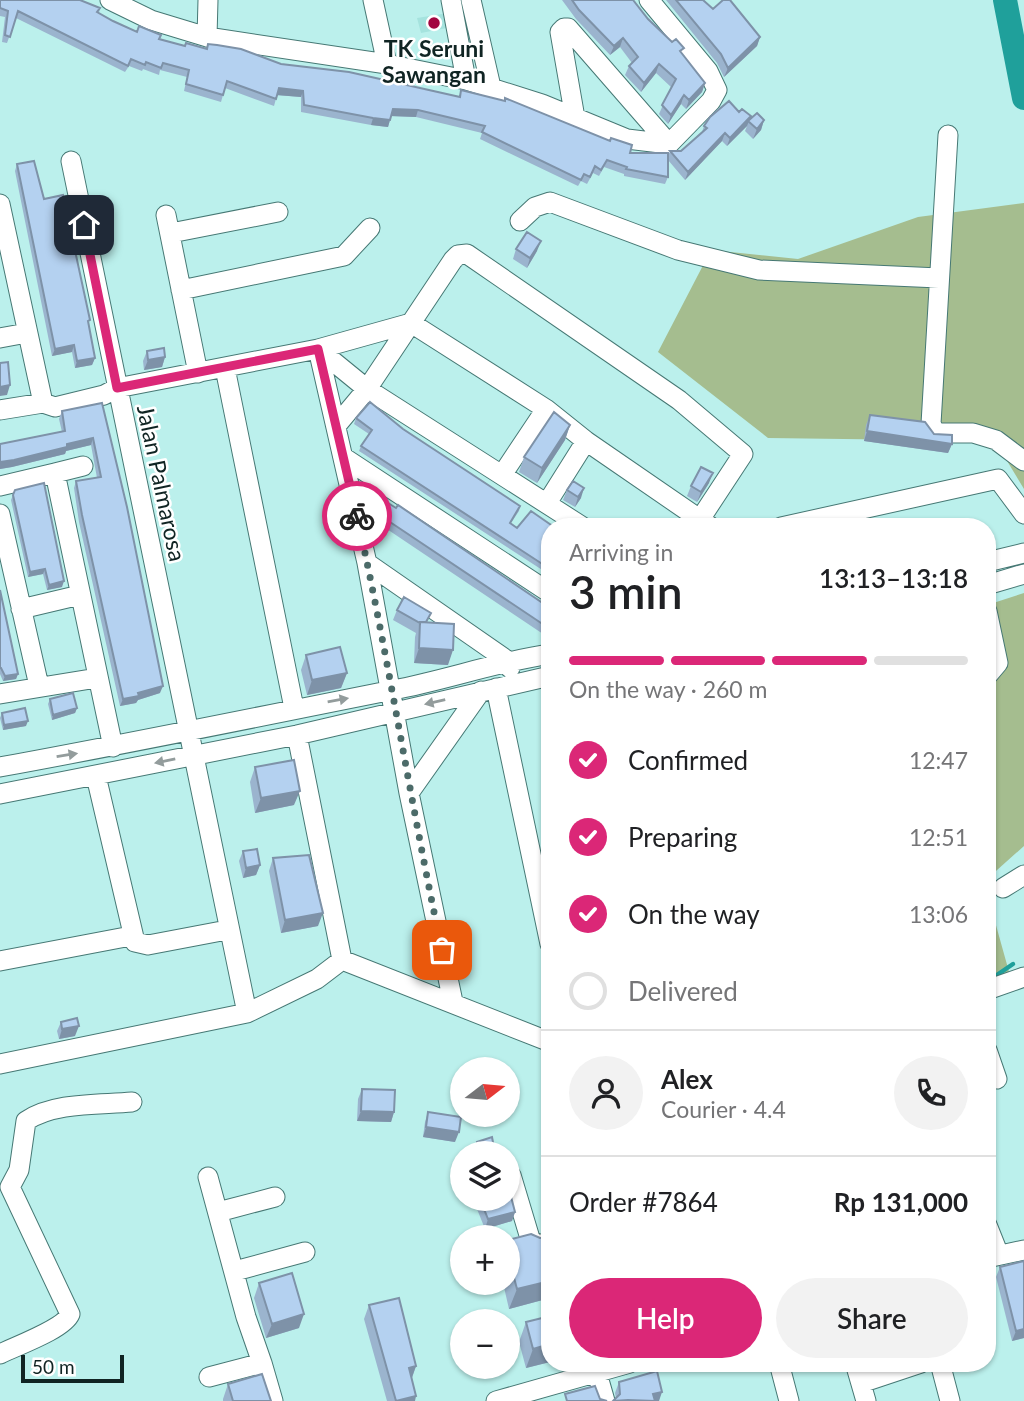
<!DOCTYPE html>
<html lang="en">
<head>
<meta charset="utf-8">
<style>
	body { margin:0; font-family:Lato,sans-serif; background:#f2f2f2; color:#202124; height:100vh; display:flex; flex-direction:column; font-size:26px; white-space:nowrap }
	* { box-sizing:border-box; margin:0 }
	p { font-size:23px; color:#757577 }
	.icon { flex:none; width:38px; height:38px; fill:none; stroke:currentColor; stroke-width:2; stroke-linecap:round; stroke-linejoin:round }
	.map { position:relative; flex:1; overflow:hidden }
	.sheet { position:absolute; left:541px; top:518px; width:455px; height:854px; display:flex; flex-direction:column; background:#fff; border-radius:28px; box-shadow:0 2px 5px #0004 }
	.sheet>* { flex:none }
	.needle { width:46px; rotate:74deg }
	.fabs { position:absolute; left:450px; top:1057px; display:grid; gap:14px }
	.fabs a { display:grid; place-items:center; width:70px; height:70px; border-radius:50%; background:#fff; box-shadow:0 2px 5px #0004; font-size:35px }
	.scale { position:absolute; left:21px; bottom:18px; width:103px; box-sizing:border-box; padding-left:7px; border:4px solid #102423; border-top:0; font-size:19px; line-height:24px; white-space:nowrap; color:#102423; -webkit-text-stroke:5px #fff; paint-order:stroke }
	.pin { position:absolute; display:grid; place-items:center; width:60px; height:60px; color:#fff; margin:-30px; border-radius:14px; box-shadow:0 4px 10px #0006 }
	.courier { position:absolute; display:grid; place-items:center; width:70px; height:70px; margin:-35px; border:5px solid #db2777; border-radius:50%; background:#fff; color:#222; box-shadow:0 2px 9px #0007 }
	.overview em { font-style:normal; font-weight:600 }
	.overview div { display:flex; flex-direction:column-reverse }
	.overview { display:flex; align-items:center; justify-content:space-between; height:119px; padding:0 28px }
	h1 { font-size:46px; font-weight:600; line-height:52px }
	.bar { display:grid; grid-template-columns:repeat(4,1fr); gap:10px 7px; align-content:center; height:84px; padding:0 28px }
	.bar i { height:9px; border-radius:5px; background:#e0e0e0 }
	.bar .on { background:#db2777 }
	.bar p { grid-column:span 4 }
	.line { display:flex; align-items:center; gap:18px; padding:0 28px; border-top:2px solid #e0e0e0 }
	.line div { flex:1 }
	.round { display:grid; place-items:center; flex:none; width:74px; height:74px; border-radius:37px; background:#f2f2f2 }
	ol { padding:0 28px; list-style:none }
	li { display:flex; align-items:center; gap:21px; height:77px }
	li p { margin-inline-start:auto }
	li .icon { padding:7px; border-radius:50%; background:#db2777; color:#fff; stroke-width:4 }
	li:last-child { color:#757577 }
	li i { width:38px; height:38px; border:4px solid #e0e0e0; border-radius:50% }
	.button { display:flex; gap:14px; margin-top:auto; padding:14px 28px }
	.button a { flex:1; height:80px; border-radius:42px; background:#db2777; color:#fff; font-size:28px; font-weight:600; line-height:80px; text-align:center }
	.button a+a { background:#f2f2f2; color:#202124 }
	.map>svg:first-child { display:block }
	.built { fill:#a5e3de }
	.green { fill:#a5bd8f }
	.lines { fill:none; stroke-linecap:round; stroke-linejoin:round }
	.stream { stroke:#1fa09b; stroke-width:4.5 }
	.river { stroke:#1fa09b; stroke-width:24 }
	.minor-casing { stroke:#467874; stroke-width:21 }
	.minor { stroke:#fff; stroke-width:19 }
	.wall { fill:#9bb4ce }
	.shaded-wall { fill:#7e92a8 }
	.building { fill:#b4d1f0; stroke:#7e92a8; stroke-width:2 }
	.oneway { fill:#939c9c }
	.done { stroke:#4c6b69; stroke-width:7; stroke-dasharray:0 12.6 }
	.route { stroke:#db2777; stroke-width:9 }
	.poi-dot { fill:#a20640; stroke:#fff; stroke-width:2.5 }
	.labels { text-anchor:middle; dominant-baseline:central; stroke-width:5; stroke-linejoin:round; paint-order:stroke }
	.poi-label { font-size:23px; font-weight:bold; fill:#102423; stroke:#fff }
	.street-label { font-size:23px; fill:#102423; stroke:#fff }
</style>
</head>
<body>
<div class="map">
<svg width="1024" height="1401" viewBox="0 0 1024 1401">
	<rect width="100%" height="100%" fill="#bbf0ec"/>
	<path class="built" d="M448,13L452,27L421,33L417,18Z"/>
	<path class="green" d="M1024,203V489L995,441L768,438L658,352L711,250L798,259L918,217Z
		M1024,593V846L987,879V605Z
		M987,893L1011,979L987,989Z"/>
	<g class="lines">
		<path class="stream" d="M991,979L1013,964"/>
		<path class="river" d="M1005,0L1024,98"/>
		<defs>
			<path id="minor" d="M110,0L151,20L207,37L387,64L466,80L542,104L627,139L669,144L711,101L717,90L708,71L649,0
				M373,0L387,64
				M451,0L466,80
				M471,0L491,87
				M207,37L208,0
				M575,118L560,32L564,28H568L669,144
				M948,135L931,424L936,433H973L996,440L1024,461
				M71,161L247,1013
				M0,204L43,403
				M166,215L198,373
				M520,221L535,207L550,202L678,250L759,270L939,278
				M171,233L278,212
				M181,290L344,256L370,228
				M0,338L27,333
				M225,368L294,708
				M0,410L43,403L55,407L104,395L117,388L318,349L411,323L546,409L586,441L711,527
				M336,426L367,389L453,260L458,255L467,254L679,400L743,454L695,527
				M343,457L550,593
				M55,473L83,466
				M502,475L546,409
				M0,486L55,473L113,747
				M547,503L586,441
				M0,514L39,686
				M781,527L998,479L1024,514
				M987,562L1024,553
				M367,563L508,661L510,668
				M987,585L1024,574
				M21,609L80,595
				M987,611L998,663L987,676
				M496,688L550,944
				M0,694L97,678
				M297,735L342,960
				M0,767C132,743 262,716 393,690C446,680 496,662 550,654
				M96,776L135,942L148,945L227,930
				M409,793L481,691
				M0,794L297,735L550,676
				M1003,888L1024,875
				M0,961L131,936
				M987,990L1024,977
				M453,1002L409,793L367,563L318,349L367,389L583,527
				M987,1050L997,1079
				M0,1064L247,1013L317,979L342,960L550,1042
				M511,1175L532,1245L550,1243
				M208,1177L246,1317L262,1363
				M218,1212L275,1197
				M987,1225L999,1255
				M987,1258L1024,1250
				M235,1271L305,1252
				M0,1354C16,1346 64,1329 70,1314L10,1187L19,1170L26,1121C54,1102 99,1105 132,1102
				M779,1363L789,1401
				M855,1363L866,1401
				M940,1363L950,1401
				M597,1373L605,1401
				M209,1377L262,1363L273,1401
				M861,1383L921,1363
				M496,1401L630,1363"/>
		</defs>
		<use href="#minor" class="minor-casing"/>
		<use href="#minor" class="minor"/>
	</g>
	<path class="wall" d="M0,0L100,8L99,13L113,21L137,32L185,46L206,49L208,44L281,64L459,97L461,90L630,153L668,157L670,151H681L702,132L704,126L739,112L750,120H764L761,130L753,139L745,131L747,126L727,146L722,141L685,180L668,160V177L665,184L624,176V174L604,167L599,176L593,173L587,184L581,181L578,186L480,139L482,133L416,117L391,116L388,127L371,125L301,112V97L277,95L274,106L225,88L221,102L184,91L187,77L160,70L159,75L143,69L142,71L129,66L125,72L16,18L7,43L2,42L5,17L0,16Z
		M562,0H633L648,19L682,53L705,83L702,92L686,109L681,104L668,124L659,114L671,87L656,73L641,92L625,75L629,66L632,63L620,47L610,55L576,19Z
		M666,0H703L713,9L760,37L757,46L724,77L717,63Z
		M17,164L44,199L88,325L95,358L92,365L75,368L72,352L52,356L15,171Z
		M516,249L537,251L527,268L513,259Z
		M147,351L165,357L162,367L144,370L143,361Z
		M102,403L160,693L138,700L136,703L120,706L79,522L74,488L76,481L97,478L91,445L66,451L65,454L12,467L0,469V444L62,432L59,419L62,411Z
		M870,415L934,434L952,444L948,453L864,441L866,425Z
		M356,418L403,429L520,506L519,511L511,523L517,528L550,527V575L359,451L361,446L369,434L354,424Z
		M570,425L565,440L537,483L519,472L524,457Z
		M709,483L697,502L687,496L691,486Z
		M15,490L62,587L47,590L43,574L28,577L11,500Z
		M567,490L581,498L575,507L563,500Z
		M370,501L396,508L550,608L549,638L369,517L367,508Z
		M0,590L18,674L16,679L3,681L0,674Z
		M397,610L428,622L448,665L414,663L415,637L416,633L393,620Z
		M306,655L347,673L341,688L307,695L301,670Z
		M50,699L77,708L75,713L52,720L48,704Z
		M2,713L26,726L3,730L0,718Z
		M255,767L294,805L255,813L250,782Z
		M243,851L260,865L256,875L243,878L239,861Z
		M273,858L318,926L281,933L269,871Z
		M61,1022L75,1036L59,1039L57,1031Z
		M362,1089L394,1112L391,1122L357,1121L358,1099Z
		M428,1112L455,1142L423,1137L425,1122Z
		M477,1142L495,1153H474L473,1151Z
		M544,1180L550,1208L542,1209L541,1190Z
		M473,1199H508L515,1212L512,1221L485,1229Z
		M550,1237V1298L509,1309L503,1283H508V1240Z
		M1000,1267L1024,1338L1012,1341L996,1277Z
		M259,1283L299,1328L266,1338L254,1298Z
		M369,1305L416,1366L412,1378L415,1401H387L364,1319Z
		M550,1316V1362L526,1368L519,1342L526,1322Z
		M619,1382L659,1401L616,1398L615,1393Z
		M228,1384L271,1401H223V1399Z"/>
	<path class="shaded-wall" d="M760,37L757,46L724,77L728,68Z
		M623,38L620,47L610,55L614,46Z
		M659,64L656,73L641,92L644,83Z
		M705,83L702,92L686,109L689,100Z
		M279,88L303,91L301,97L276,95Z
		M684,95L681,104L668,124L671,115Z
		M393,109L418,110L416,117L390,116Z
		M751,116L747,126L727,146L730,138Z
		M373,118L390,120L388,127L371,125Z
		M764,120L761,130L753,139L757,129Z
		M725,133L722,141L685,180L688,172Z
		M541,241L537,251L527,268L530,258Z
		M74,345L72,352L52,356L55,349Z
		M165,357L162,367L144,370L148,360Z
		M95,358L92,365L75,368L77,361Z
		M10,385L7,395L0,396V387Z
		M570,425L565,440L537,483L542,468Z
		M867,431L952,444L948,453L864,441Z
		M93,438L91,445L66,451L65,454L12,467L0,469V462L67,444Z
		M713,473L709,483L697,502L701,492Z
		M584,488L581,498L575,507L578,497Z
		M45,569L43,574L28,577L30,572Z
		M64,581L62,587L47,590L49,585Z
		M419,648L453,650L448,665L414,663Z
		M347,673L341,688L307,695L312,680Z
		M18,674L16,679L3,681L5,676Z
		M163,686L160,693L138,700L136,703L120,706L123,699L138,693Z
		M77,708L75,713L52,720L53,715Z
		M28,721L26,726L3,730L4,725Z
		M300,791L294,805L255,813L261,798Z
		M260,865L256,875L243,878L246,868Z
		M323,913L318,926L281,933L285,920Z
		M79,1026L75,1036L59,1039L62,1029Z
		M361,1111L394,1112L391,1122L357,1121Z
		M426,1127L459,1132L455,1142L423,1137Z
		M546,1199H550V1208L542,1209Z
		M515,1212L512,1221L485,1229L488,1219Z
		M550,1281V1298L509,1309L517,1289Z
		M304,1314L299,1328L266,1338L272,1324Z
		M1024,1329V1338L1012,1341L1016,1331Z
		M550,1344V1362L526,1368L533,1349Z
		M416,1366L411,1380L409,1368Z
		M662,1392L659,1401H651L653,1394Z
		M416,1396L415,1401H398Z"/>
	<path class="building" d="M0,0H80L100,8L97,12L113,21L137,32L139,26L161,35L159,39L185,46L186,43L207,49L208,44L217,45L241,49L281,64L349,72L460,97L461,90L505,101V98L610,141L611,138L632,145L630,153H668V177L626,169L627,167L607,160L601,170L595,166L590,177L584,174L581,180L482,132L485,126L418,110L393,109L390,120L373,118L304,105L303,91L279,88L276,99L227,81L223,95L186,84L189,70L163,63L161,68L146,62L145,65L131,59L128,66L18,11L10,37L5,35L8,11L0,8Z
		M572,0H633L648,19L672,42L676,39L684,48L680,51L705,83L689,100L684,95L671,115L662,105L676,79L659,64L644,83L629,66L638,57L623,38L614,46L579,10Z
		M676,0H703L713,9L723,0H730L760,37L728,68L721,54Z
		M729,101L739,112L742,109L751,116L730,138L725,133L688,172L670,151H681L707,128L704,126L710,117Z
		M757,113L764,120L757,129L748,121Z
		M34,161L44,199L63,195L90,320L88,321L95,358L77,361L74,345L55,349L17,164Z
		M527,232L541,241L530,258L516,249Z
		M164,348L165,357L148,360L147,351Z
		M8,362L10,385L0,387V363Z
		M370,402L403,429L520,506L510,523L517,528L531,511L554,527H550V569L361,446L372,430L356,418Z
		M102,403L127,507L163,686L138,693L139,696L123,699L82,515L76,481L101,477L93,438L67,444V447L14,460L0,462V444L65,431L62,411Z
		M554,412L570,425L542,468L524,457Z
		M870,415L925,422L934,434L952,435V444L867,431Z
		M701,467L713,473L701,492L691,486Z
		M573,481L584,488L578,497L567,490Z
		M44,483L64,581L49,585L45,569L30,572L13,495L15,490Z
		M374,494L396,508L398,505L550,608V629L372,510L370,501Z
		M0,590L18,674L5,676L1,668H0Z
		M404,597L431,613L426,622H420V623L397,610Z
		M420,622L454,624L453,650L419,648Z
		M340,647L347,673L312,680L306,655Z
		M73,693L77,708L53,715L50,699Z
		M25,708L28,721L4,725L2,713Z
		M294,760L300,791L261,798L255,767Z
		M257,849L260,865L246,868L243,851Z
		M309,855L323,913L285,920L273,858Z
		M77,1018L79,1026L62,1029L61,1022Z
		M362,1089L395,1090L394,1112L361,1111Z
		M428,1112L461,1117L459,1132L426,1127Z
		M492,1137L495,1153H480L477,1142Z
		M544,1180H550V1199H546Z
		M508,1185L515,1212L488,1219L480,1199H508Z
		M531,1234L540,1238L550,1237V1281L517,1289L508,1255V1240Z
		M1024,1261V1329L1016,1331L1000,1267Z
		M292,1273L304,1314L272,1324L259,1283Z
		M399,1298L416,1366L409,1368L416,1396L396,1401L369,1305Z
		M550,1316V1344L533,1349L526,1322Z
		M657,1371L662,1392L653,1394L655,1401L628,1400L613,1401L620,1394L619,1382Z
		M262,1374L271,1401H233L228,1384Z
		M595,1386L600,1399L607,1401H567L565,1394Z"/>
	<defs><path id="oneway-solid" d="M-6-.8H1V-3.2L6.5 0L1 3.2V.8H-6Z" transform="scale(1.75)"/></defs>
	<g class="oneway">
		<use href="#oneway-solid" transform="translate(338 700) rotate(-10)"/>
		<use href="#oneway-solid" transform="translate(435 702) rotate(167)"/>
		<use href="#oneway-solid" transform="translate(67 755) rotate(-9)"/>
		<use href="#oneway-solid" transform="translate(165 761) rotate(168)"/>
	</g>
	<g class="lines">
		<path class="done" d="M357,516C389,660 411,806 442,950"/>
		<path class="route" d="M84,225L117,388L318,349L357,516"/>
	</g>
	<circle class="poi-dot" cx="434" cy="23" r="7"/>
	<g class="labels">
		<g class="poi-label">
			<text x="434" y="48">TK Seruni<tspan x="434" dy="26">Sawangan</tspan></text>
		</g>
		<g class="street-label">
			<text transform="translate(162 483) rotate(78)">Jalan Palmarosa</text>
		</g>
	</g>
</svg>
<div class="fabs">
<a><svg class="needle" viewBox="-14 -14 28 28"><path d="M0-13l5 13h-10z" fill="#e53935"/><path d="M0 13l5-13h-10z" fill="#757577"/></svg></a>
<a><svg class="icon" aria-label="layers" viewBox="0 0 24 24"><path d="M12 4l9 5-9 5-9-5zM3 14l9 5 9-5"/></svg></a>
<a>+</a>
<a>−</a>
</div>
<div class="scale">50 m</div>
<div class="pin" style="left:442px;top:950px;background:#ea580c"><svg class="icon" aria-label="bag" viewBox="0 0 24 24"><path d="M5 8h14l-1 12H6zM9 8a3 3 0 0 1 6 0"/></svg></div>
<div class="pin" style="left:84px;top:225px;background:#1f2937"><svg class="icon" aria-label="home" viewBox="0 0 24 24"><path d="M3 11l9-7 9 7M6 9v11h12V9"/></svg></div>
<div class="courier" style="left:357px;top:516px"><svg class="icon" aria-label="bike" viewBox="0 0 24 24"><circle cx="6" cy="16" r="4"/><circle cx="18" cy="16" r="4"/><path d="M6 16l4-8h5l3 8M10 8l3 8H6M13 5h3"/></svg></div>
<section class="sheet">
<div class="overview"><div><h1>3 min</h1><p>Arriving in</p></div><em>13:13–13:18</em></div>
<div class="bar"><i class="on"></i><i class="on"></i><i class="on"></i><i></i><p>On the way · 260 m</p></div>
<ol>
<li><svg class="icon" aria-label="check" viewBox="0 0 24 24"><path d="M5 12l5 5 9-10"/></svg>Confirmed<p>12:47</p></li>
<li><svg class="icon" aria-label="check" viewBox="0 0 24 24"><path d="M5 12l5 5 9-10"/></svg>Preparing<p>12:51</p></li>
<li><svg class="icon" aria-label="check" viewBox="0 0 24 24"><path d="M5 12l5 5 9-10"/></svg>On the way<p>13:06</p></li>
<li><i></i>Delivered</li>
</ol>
<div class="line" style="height:126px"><a class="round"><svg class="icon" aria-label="person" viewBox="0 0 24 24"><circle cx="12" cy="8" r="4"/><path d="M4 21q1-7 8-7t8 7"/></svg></a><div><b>Alex</b><p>Courier · 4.4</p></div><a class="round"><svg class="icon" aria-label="phone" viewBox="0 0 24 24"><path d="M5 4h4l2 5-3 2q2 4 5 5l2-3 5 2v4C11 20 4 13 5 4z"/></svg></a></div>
<div class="line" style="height:91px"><div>Order #7864</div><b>Rp 131,000</b></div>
<div class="button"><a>Help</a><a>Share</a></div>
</section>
</div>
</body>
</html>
